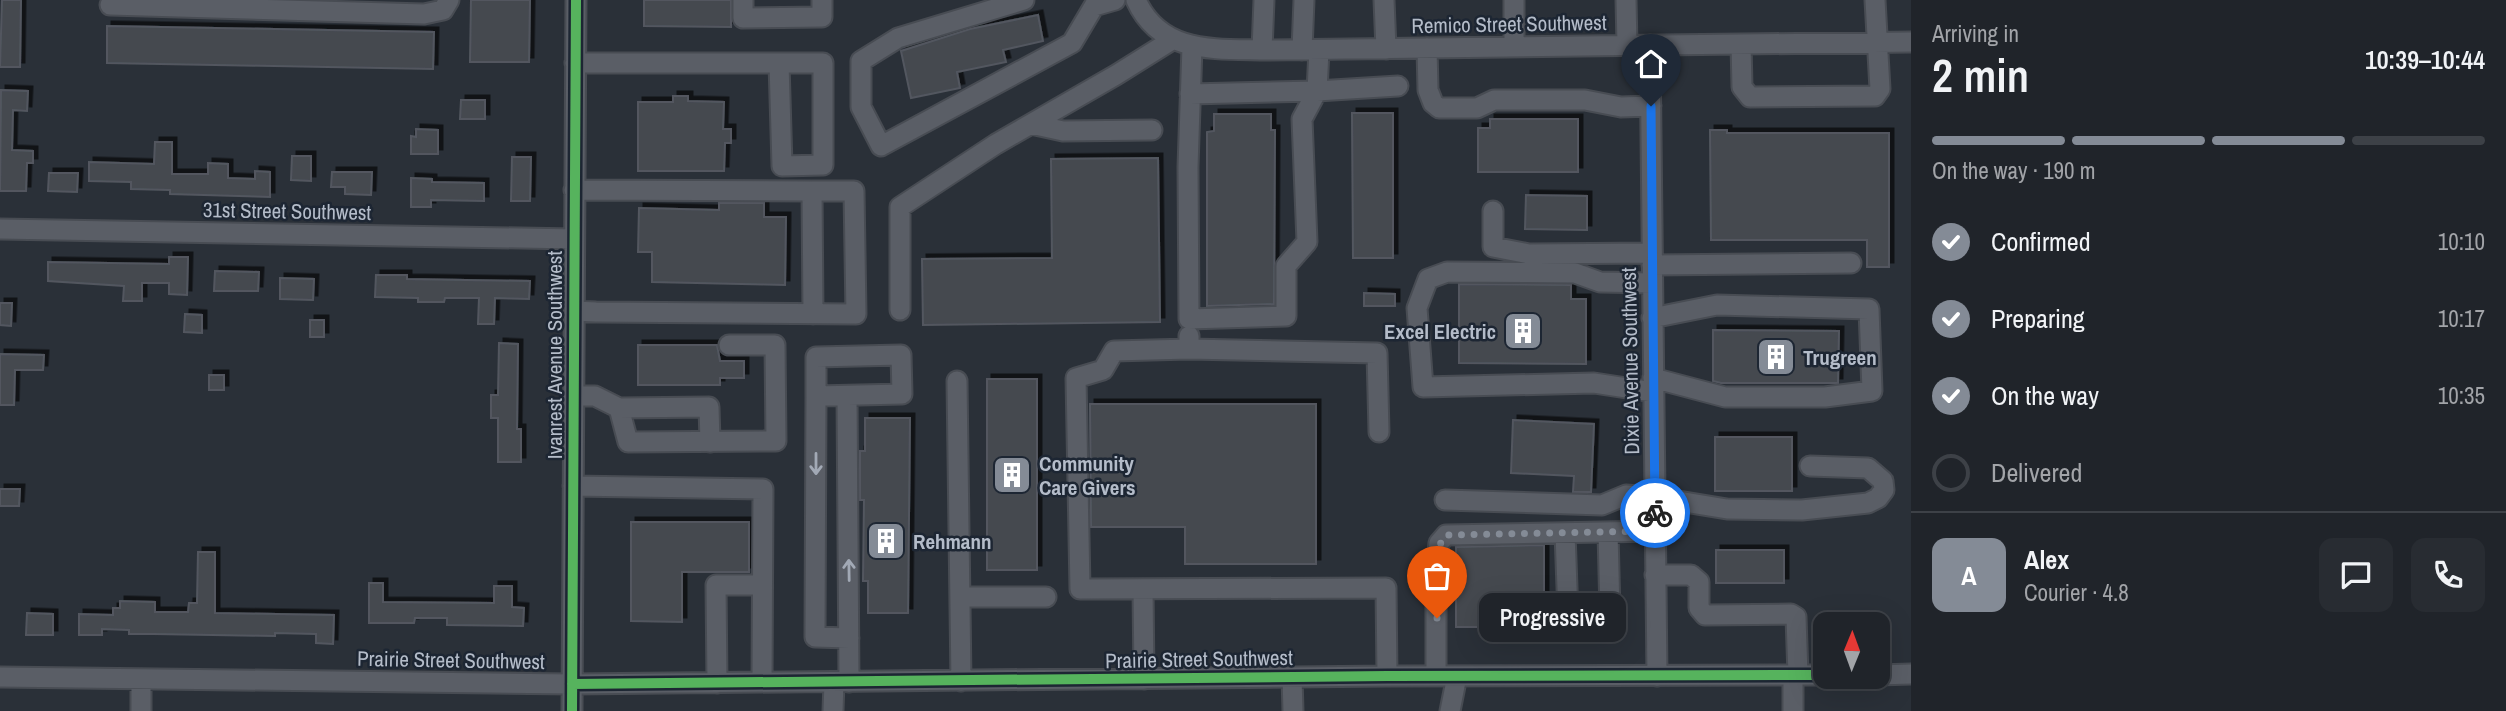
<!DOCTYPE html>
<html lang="en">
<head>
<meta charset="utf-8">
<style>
	body { margin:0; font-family:"Archivo Narrow",sans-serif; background:#282c32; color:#f1f3f6; height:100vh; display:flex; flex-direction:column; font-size:26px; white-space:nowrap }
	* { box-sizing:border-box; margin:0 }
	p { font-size:23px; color:#a2a4a8 }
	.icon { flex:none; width:38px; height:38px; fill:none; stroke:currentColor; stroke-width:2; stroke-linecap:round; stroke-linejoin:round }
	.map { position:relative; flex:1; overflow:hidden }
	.side { display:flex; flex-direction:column; background:#20242a; width:595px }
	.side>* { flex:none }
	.needle { width:46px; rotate:1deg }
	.fabs { position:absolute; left:1813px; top:612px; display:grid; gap:14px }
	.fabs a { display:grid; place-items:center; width:77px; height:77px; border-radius:14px; background:#20242a; box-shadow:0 7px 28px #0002,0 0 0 2px #3d4147; font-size:35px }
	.pin { position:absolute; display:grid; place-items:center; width:60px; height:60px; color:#fff; margin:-72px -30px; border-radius:50% 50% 50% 0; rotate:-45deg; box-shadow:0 0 7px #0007 }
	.pin .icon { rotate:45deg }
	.courier { position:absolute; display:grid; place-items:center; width:70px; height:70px; margin:-35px; border:5px solid #1a73e8; border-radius:50%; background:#fff; color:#222; box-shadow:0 2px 9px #0007 }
	.bubble { position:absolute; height:49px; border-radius:14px; background:#20242a; box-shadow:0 7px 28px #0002,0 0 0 2px #3d4147; font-size:23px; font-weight:600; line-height:49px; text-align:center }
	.summary em { font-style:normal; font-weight:600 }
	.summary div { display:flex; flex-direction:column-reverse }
	.summary { display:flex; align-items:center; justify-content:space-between; height:119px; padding:0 21px }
	h1 { font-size:46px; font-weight:600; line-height:52px }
	.bar { display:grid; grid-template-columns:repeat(4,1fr); gap:10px 7px; align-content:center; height:84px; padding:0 21px }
	.bar i { height:9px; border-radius:5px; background:#3d4147 }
	.bar .active { background:#848b96 }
	.bar p { grid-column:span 4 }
	.line { display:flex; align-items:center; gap:18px; padding:0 21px; border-top:2px solid #3d4147 }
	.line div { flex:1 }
	.round { display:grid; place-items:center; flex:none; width:74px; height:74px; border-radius:14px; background:#282c32 }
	ol { padding:0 21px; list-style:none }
	li { display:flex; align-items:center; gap:21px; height:77px }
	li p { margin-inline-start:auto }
	li .icon { padding:7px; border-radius:50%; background:#848b96; color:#fff; stroke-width:4 }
	li:last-child { color:#a2a4a8 }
	li i { width:38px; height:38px; border:4px solid #3d4147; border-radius:50% }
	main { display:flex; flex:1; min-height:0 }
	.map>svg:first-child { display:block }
	.building { fill:#444950; stroke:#52575f; stroke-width:2; filter:url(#shadow) }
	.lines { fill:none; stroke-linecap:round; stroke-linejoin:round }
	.minor-casing { stroke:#484c53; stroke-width:23 }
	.minor { stroke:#5a5e66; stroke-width:19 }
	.cycleway-casing { stroke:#1d2633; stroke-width:15 }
	.cycleway { stroke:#56b35d; stroke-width:10 }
	.oneway { stroke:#a2a9b5 }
	.done { stroke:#848b96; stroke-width:7; stroke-dasharray:0 12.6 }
	.route { stroke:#1a73e8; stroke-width:9 }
	.labels { text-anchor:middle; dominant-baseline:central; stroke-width:5; stroke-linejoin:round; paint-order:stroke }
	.street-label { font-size:21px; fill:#b4bcc9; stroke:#1d2633 }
	.poi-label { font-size:21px; font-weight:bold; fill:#b4bcc9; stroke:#1d2633; text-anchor:start }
</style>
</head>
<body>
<main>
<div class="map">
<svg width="1911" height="711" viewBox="0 0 1911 711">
	<defs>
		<filter id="shadow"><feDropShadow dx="4.5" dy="-4.5" stdDeviation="0" flood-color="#0009"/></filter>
	</defs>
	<rect width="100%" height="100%" fill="#2a3038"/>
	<path class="building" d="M2,0H21L20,67H0Z
		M471,0H530L529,62H470Z
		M644,0H731V27L644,26Z
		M1038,15L1043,41L1003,50L1006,62L957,72L960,88L911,98L901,51L970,29Z
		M107,26L434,32L433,69L107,63Z
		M1,90L28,91L27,111L13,110L12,150L33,151V163H27L26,191H0Z
		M673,96H688V101L724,102L723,129H731V143H725L724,171H638V102H673Z
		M461,100H485V119H460Z
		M1352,113H1393V258H1353Z
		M1214,114H1271V130H1275L1274,304L1207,306V132L1214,131Z
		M1490,119H1578V172H1478V128H1490Z
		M416,129L438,130V154H411V136L416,137Z
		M1710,130H1727V133H1889V267H1867V240H1711Z
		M155,142H172V174H208V163L228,164V178L255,179V171L270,172V197L170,194V190L131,189V182L89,181V162L154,164Z
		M292,156H311V181L291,180Z
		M512,157H531L530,201H511Z
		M1158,158L1160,322L923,325L922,259L1052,258L1051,159Z
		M332,172H372L371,195L345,194V187H331Z
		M49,173H78L77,192L48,191Z
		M411,178L432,179V182L484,183V201L431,200V207H411Z
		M1526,195L1587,196V230L1525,229Z
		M719,203H764V217H786L785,285L652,282V252H638L639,208L719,210Z
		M169,257H188L187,295L169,294V283H142V301H123L124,286L48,281V262L169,264Z
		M215,271L259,272L258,291H214Z
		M376,275H407V279L530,281L529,299L495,298L494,324H478L479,298H445L444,302H418V298L375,297Z
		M280,278L314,279L313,300L280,299Z
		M1459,284L1571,285V299H1586V364L1459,363Z
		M1364,293L1395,294V306H1364Z
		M0,303H12L11,326L0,325Z
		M185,314L202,315V333L184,332Z
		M310,320H324V337H310Z
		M1713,330L1839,331L1838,383H1721L1713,381Z
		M499,343L518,344L517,429H521V462H498V418H491V395H498Z
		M638,345H717L720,361H744V378H720V385H638Z
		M0,354L44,355L43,370H15L14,405H0Z
		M209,375H224V390H209Z
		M987,379H1037V570H987Z
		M1090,404H1316V564H1185V527H1091Z
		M865,418H910L908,613H868V581H863L864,500H860V451H865Z
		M1513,420L1594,424L1591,492H1573L1574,476L1511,473Z
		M1715,437H1792V491H1715Z
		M0,489H20L19,506H0Z
		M631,522H749V572H682V622L631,621Z
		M1544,545V627H1456V547Z
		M1716,550H1784V583H1716Z
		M198,552H215V613L334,615L333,644L316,643V634L275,633V636L154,634H129V630L102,629V635H79V614L113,615V608H120V601L155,602V612H188L189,603H197Z
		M369,583H383V602L494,603V586H512V607L524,608L523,626L447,625V618H415L414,623H369Z
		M27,613L53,614V635H26Z"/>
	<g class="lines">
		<defs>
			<path id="minor" d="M743,0V18L822,17V0
				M1024,0L898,38L861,61V107L881,146L1072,43L1094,6L1115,0
				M1136,0C1160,53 1212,49 1262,50L1911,42
				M1384,0L1386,49
				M1514,0V47
				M1626,0L1627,45
				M110,5L424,14L443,10L449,0
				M1741,44L1742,87L1750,97L1875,96L1880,89L1875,0
				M1650,45L1657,676
				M1192,46L1188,167L1189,319L1286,316V266L1307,242L1302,119L1317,91L1319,50
				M1427,48L1428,90L1433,103L1439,108H1477L1494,100H1585L1621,107L1651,106
				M1262,50L1264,0
				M1302,50L1304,0
				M575,63H823V165L782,166L779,63
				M1190,94L1317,91L1398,86
				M1031,124L1063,131L1152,130
				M574,190L812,191
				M1493,211V247L1529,254L1651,253
				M0,229L574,239
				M1652,265L1851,263
				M1652,283L1600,282L1575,273L1447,272L1428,279L1417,308L1423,387L1594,383L1653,392
				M900,310V207L996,144L1116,75L1172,40
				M574,311L596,312L856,314L854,191H812L813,314
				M1652,318L1717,305L1869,309L1872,391L1825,397H1725L1653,378
				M1189,336V349L1377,353L1379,432
				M1189,349L1114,351L1103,370L1076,378L1080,589L1386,588L1387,676
				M957,381L961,681
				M573,396H595L619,408L628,442L776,441L775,345H729
				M816,396L902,394L901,355L816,357V396L815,637L849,638
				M847,396L849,682
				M619,408L709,407L710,442
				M573,486L763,489L762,682
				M1445,500L1602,505L1626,495L1654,497L1727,509L1802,510L1868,503L1878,498L1884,490L1883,481L1868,468L1810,466
				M1565,533L1568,615L1572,618L1606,617L1610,613L1608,532
				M1655,575H1691L1699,582V608L1705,615L1791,614L1796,617L1798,675
				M1143,589L1144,679
				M960,597H1046
				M1878,675L1911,674
				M1436,676V567L1439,543L1446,535L1655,531
				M0,677L572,684L1387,676L1825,675
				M1292,677L1293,711
				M717,683L716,585H762
				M141,711V679
				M572,711L576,0
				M833,711L834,682
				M1450,711L1457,676
				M1793,711V675"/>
		</defs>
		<use href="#minor" class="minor-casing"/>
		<use href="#minor" class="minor"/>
		<defs>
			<path id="cycleway" d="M572,684L1387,676L1825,675
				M572,711L576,0"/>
		</defs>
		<use href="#cycleway" class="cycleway-casing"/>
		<use href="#cycleway" class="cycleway"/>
	</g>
	<defs><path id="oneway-shaft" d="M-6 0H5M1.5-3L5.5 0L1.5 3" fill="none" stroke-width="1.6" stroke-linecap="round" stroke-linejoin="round" transform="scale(1.75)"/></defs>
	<g class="oneway">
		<use href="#oneway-shaft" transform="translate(816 464) rotate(90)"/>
		<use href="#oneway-shaft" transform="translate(849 570) rotate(-91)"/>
	</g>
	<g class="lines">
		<path class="done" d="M1437,618C1437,593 1429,554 1446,535L1655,531V513"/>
		<path class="route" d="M1651,106L1655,513"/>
	</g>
	<defs>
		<symbol id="building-square" viewBox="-11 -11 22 22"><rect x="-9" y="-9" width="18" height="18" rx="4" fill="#848b96" stroke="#1d2633"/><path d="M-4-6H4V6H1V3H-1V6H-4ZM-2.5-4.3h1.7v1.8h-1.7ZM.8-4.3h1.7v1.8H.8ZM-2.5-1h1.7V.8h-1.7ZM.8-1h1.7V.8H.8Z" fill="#fff"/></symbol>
	</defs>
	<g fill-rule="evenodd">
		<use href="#building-square" x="1501" y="309" width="44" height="44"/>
		<use href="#building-square" x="1754" y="335" width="44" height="44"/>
		<use href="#building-square" x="990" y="453" width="44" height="44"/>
		<use href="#building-square" x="864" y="519" width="44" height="44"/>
	</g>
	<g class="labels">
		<g class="street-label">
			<text transform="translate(1509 24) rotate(-1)">Remico Street Southwest</text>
			<text transform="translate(287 211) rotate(1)">31st Street Southwest</text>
			<text transform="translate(554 355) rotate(-90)">Ivanrest Avenue Southwest</text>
			<text transform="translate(1630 361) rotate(-91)">Dixie Avenue Southwest</text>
			<text transform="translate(1199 659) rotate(-1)">Prairie Street Southwest</text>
			<text transform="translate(451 660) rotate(1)">Prairie Street Southwest</text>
		</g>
		<g class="poi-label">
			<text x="1496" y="331" text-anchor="end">Excel Electric</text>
			<text x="1803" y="357">Trugreen</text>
			<text x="1039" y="463">Community<tspan x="1039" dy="24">Care Givers</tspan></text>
			<text x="913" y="541">Rehmann</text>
		</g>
	</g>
</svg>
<div class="fabs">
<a><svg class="needle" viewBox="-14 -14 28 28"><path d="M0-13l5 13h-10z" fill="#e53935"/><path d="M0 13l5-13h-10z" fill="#a2a4a8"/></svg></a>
</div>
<div class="pin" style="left:1437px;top:618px;background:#ea580c"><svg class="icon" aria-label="bag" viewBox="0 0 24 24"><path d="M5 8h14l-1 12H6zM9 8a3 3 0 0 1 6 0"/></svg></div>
<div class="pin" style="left:1651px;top:106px;background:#1f2937"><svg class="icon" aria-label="home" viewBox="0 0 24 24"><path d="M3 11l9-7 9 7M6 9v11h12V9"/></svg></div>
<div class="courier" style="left:1655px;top:513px"><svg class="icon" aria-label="bike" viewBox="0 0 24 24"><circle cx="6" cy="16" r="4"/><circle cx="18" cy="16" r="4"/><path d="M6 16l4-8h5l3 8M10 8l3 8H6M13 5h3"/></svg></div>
<div class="bubble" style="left:1479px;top:593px;width:147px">Progressive</div>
</div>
<section class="side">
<div class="summary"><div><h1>2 min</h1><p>Arriving in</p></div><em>10:39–10:44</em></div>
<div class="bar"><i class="active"></i><i class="active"></i><i class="active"></i><i></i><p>On the way · 190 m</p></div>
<ol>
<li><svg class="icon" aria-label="check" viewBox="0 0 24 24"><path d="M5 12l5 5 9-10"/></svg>Confirmed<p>10:10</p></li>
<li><svg class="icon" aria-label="check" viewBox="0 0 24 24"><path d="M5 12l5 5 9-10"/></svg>Preparing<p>10:17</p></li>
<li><svg class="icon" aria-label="check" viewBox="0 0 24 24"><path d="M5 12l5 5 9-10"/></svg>On the way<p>10:35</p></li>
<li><i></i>Delivered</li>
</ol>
<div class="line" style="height:126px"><b class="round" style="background:#848b96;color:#fff">A</b><div><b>Alex</b><p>Courier · 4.8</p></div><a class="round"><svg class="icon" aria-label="chat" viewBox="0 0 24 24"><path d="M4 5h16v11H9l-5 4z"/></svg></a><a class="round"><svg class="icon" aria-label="phone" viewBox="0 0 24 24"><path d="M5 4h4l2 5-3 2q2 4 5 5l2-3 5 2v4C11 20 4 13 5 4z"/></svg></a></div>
</section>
</main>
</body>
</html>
